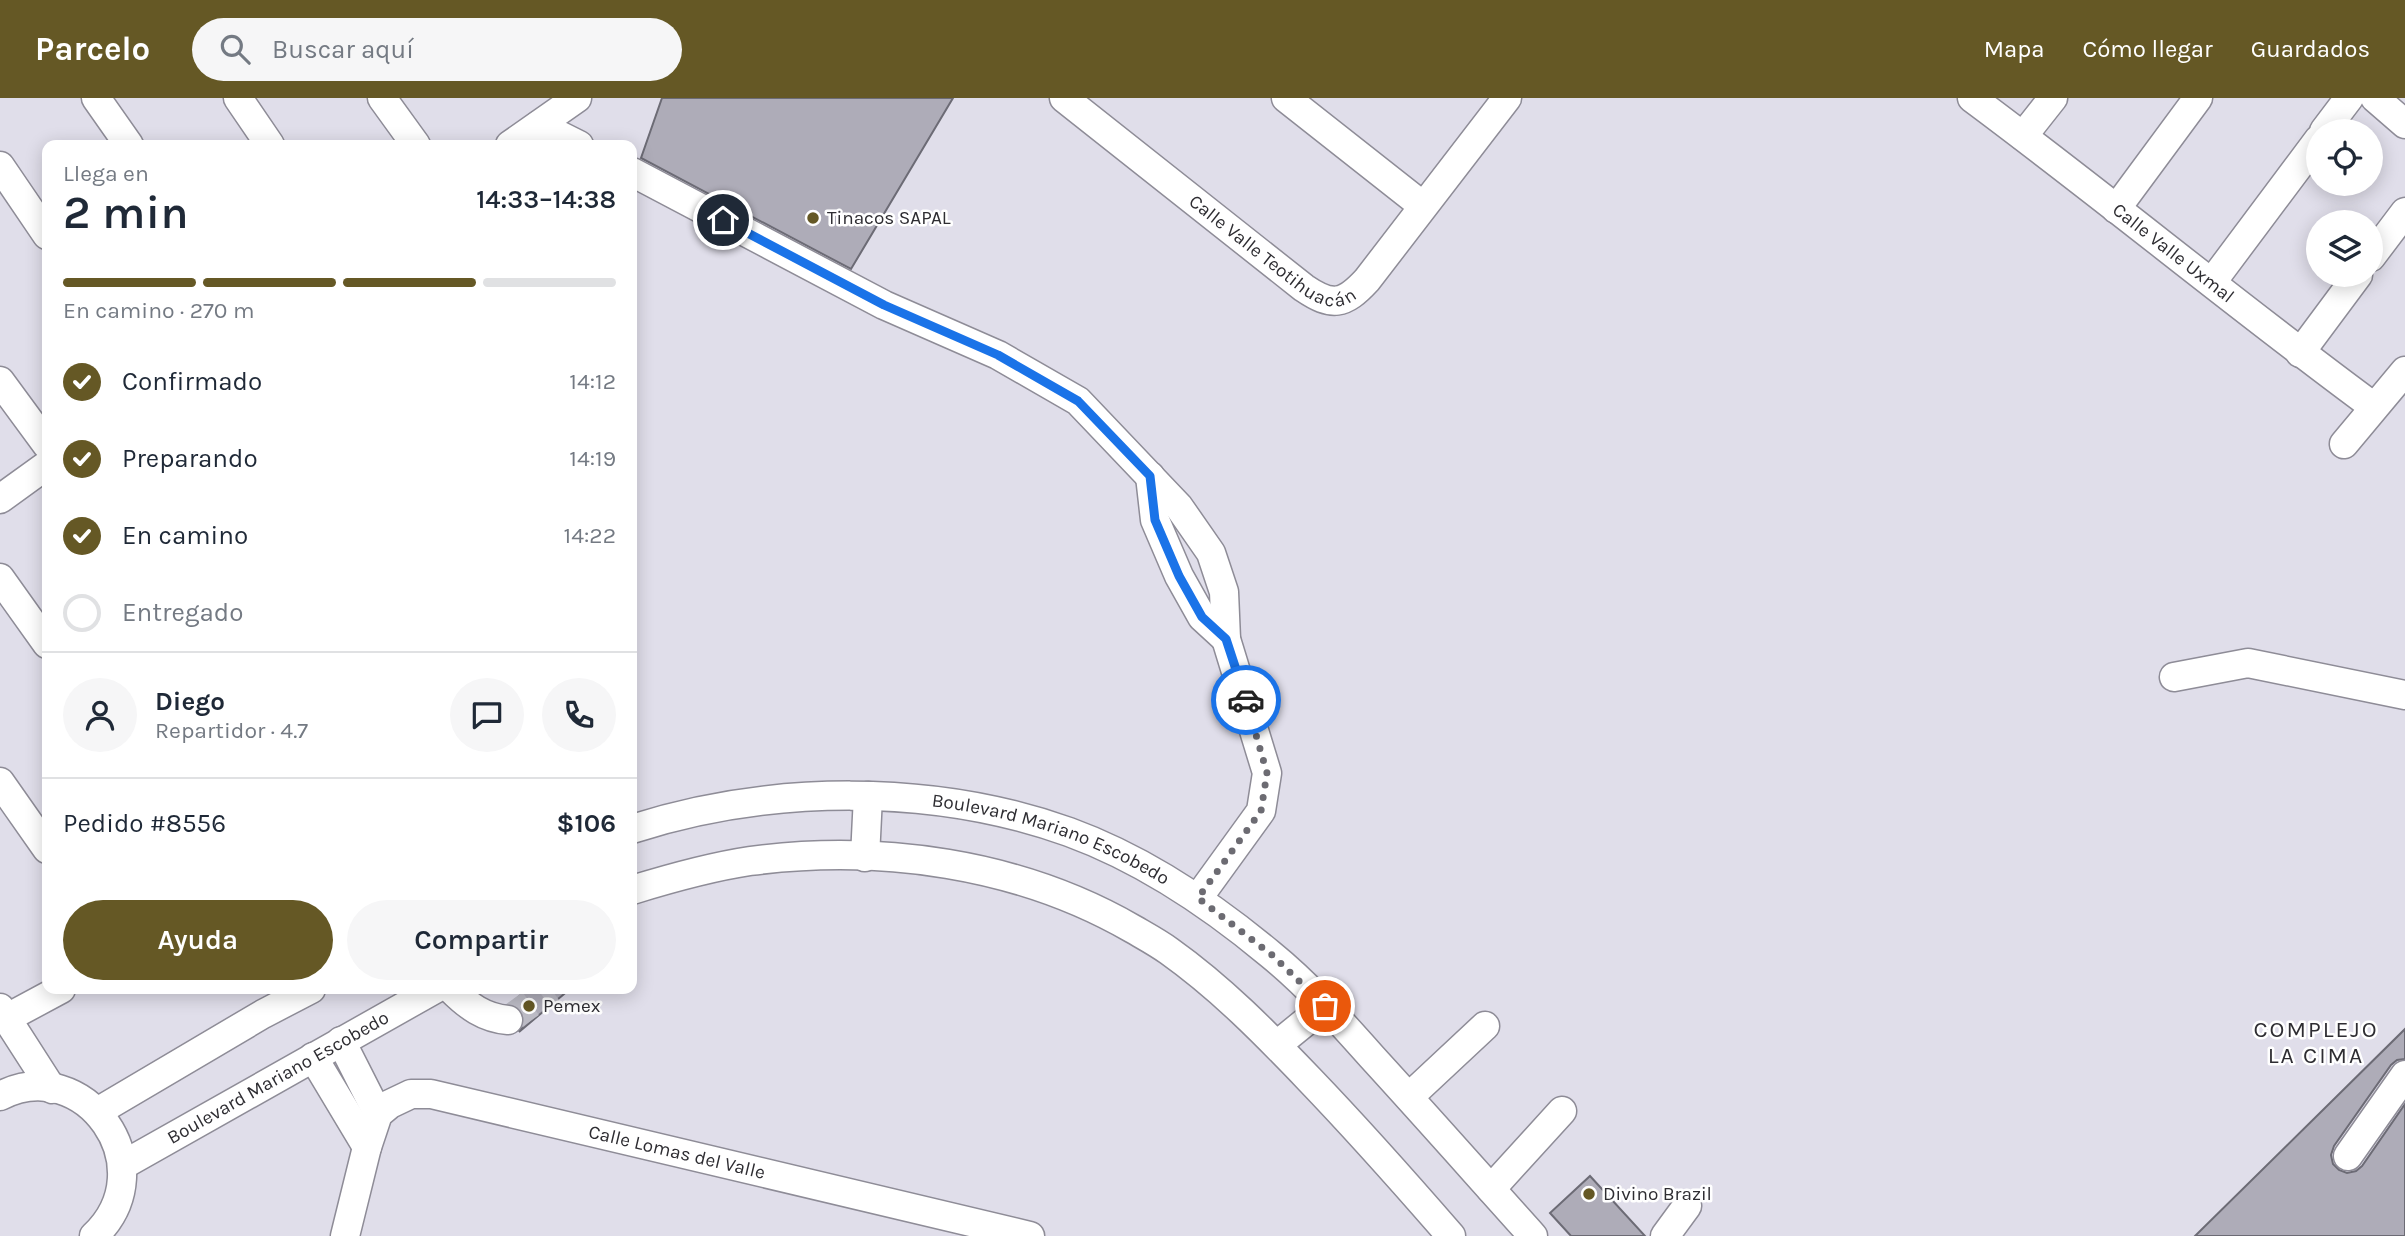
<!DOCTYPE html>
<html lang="es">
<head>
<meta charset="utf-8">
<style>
	body { margin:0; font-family:Karla,sans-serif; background:#f6f6f7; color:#1f2937; height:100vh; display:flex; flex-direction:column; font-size:26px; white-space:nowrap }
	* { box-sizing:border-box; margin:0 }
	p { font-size:23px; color:#747a83 }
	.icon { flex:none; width:38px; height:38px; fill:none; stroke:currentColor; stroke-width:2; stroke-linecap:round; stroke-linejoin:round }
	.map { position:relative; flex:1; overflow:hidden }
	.details { position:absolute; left:42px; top:42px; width:595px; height:854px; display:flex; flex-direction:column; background:#fff; border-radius:14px; box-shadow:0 4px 18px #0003 }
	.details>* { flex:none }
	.fabs { position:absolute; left:2306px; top:21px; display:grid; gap:14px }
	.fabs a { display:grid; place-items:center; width:77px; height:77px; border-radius:50%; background:#fff; box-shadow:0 4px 18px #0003; font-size:35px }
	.pin { position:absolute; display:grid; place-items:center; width:60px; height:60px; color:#fff; margin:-30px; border:4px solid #fff; border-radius:50%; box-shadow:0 2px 7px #0007 }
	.courier { position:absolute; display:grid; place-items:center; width:70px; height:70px; margin:-35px; border:5px solid #1a73e8; border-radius:50%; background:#fff; color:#222; box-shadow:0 2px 9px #0007 }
	.overview em { font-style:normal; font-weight:600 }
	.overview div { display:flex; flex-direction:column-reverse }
	.overview { display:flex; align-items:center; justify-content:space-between; height:119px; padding:0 21px }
	h1 { font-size:46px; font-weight:600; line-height:52px }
	.bar { display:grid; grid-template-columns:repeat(4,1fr); gap:10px 7px; align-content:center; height:84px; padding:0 21px }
	.bar i { height:9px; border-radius:5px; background:#e0e1e3 }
	.bar .selected { background:#655825 }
	.bar p { grid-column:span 4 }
	.line { display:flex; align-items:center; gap:18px; padding:0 21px; border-top:2px solid #e0e1e3 }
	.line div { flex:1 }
	.round { display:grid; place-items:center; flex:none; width:74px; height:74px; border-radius:37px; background:#f6f6f7 }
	ol { padding:0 21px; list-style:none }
	li { display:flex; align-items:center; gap:21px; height:77px }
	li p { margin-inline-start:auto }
	li .icon { padding:7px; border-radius:50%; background:#655825; color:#fff; stroke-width:4 }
	li:last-child { color:#747a83 }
	li i { width:38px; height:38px; border:4px solid #e0e1e3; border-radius:50% }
	.button { display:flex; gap:14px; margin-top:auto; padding:14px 21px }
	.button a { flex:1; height:80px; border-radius:42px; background:#655825; color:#fff; font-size:28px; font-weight:600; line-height:80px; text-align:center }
	.button a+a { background:#f6f6f7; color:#1f2937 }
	header { display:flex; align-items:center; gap:42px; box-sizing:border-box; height:98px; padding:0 35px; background:#655825; color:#fff }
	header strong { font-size:33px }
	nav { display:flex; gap:38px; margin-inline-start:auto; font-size:24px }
	.search { width:490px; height:63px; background:#f6f6f7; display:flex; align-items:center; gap:18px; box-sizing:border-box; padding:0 24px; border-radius:38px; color:#747a83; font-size:26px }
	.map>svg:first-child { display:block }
	.building { fill:#aeacb8; stroke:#6c6b75; stroke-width:2 }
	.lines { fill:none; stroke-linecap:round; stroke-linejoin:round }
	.minor-tunnel { stroke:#bcbbc5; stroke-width:28; stroke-dasharray:28 14; stroke-linecap:butt }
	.minor-casing { stroke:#8e8c97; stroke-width:31 }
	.minor { stroke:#fff; stroke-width:28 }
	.done { stroke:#6c6b72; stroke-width:7; stroke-dasharray:0 12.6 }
	.route { stroke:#1a73e8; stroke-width:9 }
	.poi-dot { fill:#655825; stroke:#fff; stroke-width:2.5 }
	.labels { text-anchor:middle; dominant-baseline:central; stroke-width:5; stroke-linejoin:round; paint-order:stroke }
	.poi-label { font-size:19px; fill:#2e2d32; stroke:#fff; text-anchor:start }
	.street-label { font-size:19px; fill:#2e2d32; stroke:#fff }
	.quarter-label { font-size:23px; letter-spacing:2px; fill:#2e2d32; stroke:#fff }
</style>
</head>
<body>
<header>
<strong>Parcelo</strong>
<div class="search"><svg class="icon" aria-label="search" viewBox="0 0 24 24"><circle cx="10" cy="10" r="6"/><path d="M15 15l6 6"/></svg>Buscar aquí</div>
<nav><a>Mapa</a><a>Cómo llegar</a><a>Guardados</a></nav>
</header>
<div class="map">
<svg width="2405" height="1138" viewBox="0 0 2405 1138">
	<rect width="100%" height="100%" fill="#e0deea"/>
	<path class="building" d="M662,0H953L851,171L641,60Z
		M528,891H570L519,934L524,925V916L519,909L510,906Z
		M2405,931V961L2397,962L2391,967L2334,1048L2331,1057L2333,1066L2339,1072L2347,1075L2356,1073L2362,1068L2405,1006V1138H2195Z
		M1590,1078L1645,1138H1571L1550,1115Z"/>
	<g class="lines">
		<path class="minor-tunnel" d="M508,922L551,891"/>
		<defs>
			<g id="minor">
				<path d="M96,0L129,47"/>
				<path d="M238,0L270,47"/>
				<path d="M382,0L416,47"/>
				<path id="s1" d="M1064,0L1304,190C1332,209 1344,207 1367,182L1507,0"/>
				<path d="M1286,0L1423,108"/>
				<path id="s2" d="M1972,0C2108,101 2238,209 2374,309"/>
				<path d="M2375,0L2405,26"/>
				<path d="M539,27L579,47"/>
				<path d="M2324,33L2349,0"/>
				<path d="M2023,38L2053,0"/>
				<path d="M510,47L577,0"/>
				<path d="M0,68L47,137"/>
				<path d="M632,74L884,207L998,257L1078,303L1179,409L1211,455L1224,494L1226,541L1267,675L1261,713L1198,800"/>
				<path d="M2116,111L2198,0"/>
				<path d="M2371,159L2405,114"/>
				<path d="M2212,184L2319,41"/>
				<path d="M2300,255L2358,177"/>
				<path d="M0,283L47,347"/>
				<path d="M2344,346L2405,273"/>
				<path d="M1150,378L1155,422L1179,478L1202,519L1226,541"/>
				<path d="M0,401L47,367"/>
				<path d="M0,480L47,546"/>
				<path d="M2174,579L2248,565L2405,597"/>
				<path d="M0,684L47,751"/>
				<path id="s3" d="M632,731C769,687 933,685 1069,734C1143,761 1210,806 1270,856C1307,886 1340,923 1372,959C1426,1018 1479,1078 1533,1138"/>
				<path d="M865,759L868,698"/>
				<path d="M632,792C671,780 710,769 750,763C880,746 1019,765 1133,831C1145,838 1158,845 1169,853C1221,890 1265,935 1309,981C1358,1032 1405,1085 1451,1138"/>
				<path d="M451,891C468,908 484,920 508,922"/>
				<path d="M0,910L52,991"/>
				<path d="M7,920L61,891"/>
				<path d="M341,943L378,1016"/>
				<path d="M1277,947L1325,908"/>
				<path d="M313,959L367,1049"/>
				<path d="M0,998C84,954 167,1069 94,1138"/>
				<path d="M1409,999L1485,928"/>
				<path d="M97,1014L263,916L311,891"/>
				<path d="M2348,1058L2405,977"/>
				<path id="s4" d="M123,1067L435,891"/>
				<path d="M1491,1091L1562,1013"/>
				<path id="s5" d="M345,1138L367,1049L378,1016L390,1006L411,996H431L1030,1138"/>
				<path d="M1665,1138L1687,1108"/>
			</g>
		</defs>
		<use href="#minor" class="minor-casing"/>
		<use href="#minor" class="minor"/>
	</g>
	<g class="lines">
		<path class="done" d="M1246,602L1267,675L1261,713L1198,800L1272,857L1325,908"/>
		<path class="route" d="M723,122L884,207L998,257L1078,303L1150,378L1155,422L1179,478L1202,519L1226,541L1246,602"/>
	</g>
	<g class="poi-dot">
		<circle cx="813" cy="120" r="7"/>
		<circle cx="529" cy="908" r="7"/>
		<circle cx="1589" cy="1096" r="7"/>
	</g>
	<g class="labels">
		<g class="poi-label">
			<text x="827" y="120">Tinacos SAPAL</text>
			<text x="543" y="908">Pemex</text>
			<text x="1603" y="1096">Divino Brazil</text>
		</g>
		<g class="street-label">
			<text stroke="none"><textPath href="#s1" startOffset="262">Calle Valle Teotihuacán</textPath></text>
			<text stroke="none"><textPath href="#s2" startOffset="254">Calle Valle Uxmal</textPath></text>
			<text stroke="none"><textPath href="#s3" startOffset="429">Boulevard Mariano Escobedo</textPath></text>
			<text stroke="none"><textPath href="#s4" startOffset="178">Boulevard Mariano Escobedo</textPath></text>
			<text stroke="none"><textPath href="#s5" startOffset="438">Calle Lomas del Valle</textPath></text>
		</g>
		<g class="quarter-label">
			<text x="2316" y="931">COMPLEJO<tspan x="2316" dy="26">LA CIMA</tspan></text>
		</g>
	</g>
</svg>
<div class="fabs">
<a><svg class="icon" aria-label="locate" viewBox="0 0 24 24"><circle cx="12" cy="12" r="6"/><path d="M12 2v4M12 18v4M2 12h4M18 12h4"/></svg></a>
<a><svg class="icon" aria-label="layers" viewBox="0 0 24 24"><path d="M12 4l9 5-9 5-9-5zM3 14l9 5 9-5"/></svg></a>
</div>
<div class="pin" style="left:1325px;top:908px;background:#ea580c"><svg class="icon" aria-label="bag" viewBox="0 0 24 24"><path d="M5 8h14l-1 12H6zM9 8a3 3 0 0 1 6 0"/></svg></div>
<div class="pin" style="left:723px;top:122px;background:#1f2937"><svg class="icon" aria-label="home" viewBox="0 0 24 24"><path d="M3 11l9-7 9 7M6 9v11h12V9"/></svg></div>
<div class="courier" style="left:1246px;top:602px"><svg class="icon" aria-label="car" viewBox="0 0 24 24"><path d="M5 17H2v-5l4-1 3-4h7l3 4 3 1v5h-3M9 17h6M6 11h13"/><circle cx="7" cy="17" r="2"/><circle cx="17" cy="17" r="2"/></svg></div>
<section class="details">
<div class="overview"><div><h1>2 min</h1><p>Llega en</p></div><em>14:33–14:38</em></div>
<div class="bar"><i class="selected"></i><i class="selected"></i><i class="selected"></i><i></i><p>En camino · 270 m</p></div>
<ol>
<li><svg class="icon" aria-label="check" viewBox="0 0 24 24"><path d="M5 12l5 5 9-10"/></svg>Confirmado<p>14:12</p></li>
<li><svg class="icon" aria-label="check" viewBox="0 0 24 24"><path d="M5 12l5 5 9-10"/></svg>Preparando<p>14:19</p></li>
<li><svg class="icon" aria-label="check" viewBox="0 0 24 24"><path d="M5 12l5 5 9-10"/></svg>En camino<p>14:22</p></li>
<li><i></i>Entregado</li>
</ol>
<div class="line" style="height:126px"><a class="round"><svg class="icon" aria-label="person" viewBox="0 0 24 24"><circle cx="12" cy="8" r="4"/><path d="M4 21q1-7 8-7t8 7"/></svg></a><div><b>Diego</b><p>Repartidor · 4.7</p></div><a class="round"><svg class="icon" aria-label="chat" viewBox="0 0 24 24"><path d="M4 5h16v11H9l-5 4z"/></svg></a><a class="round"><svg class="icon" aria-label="phone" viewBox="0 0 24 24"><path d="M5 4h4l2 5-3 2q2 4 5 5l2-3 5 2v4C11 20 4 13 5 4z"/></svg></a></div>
<div class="line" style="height:91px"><div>Pedido #8556</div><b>$106</b></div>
<div class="button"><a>Ayuda</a><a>Compartir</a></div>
</section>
</div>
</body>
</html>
